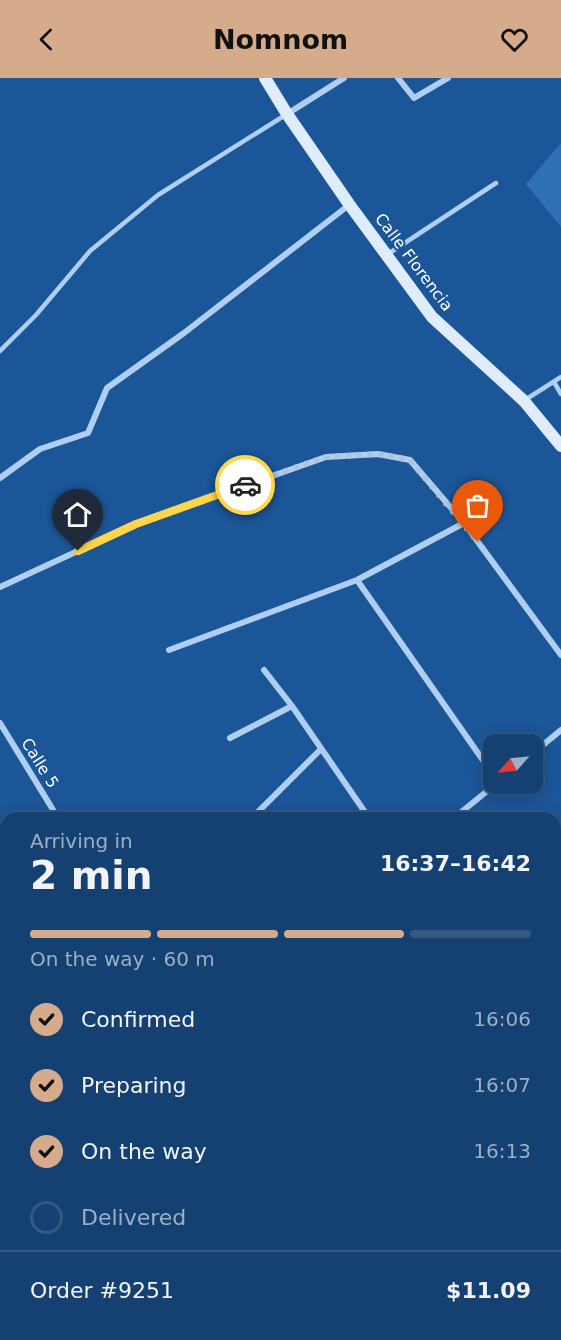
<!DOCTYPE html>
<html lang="en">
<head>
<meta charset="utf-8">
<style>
	body { margin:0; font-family:"DejaVu Sans",sans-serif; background:#1d4777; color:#f1f3f6; height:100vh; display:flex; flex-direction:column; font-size:22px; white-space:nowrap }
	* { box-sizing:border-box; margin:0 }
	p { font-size:20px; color:#9dafc4 }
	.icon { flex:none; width:33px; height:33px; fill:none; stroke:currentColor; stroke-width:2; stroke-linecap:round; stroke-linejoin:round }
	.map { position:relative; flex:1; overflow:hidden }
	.details { position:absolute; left:0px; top:734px; width:561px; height:530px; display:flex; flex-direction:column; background:#144072; border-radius:18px 18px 0 0; box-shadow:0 3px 15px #0003,0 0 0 2px #335984 }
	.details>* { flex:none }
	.needle { width:39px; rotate:243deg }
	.tools { position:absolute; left:483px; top:656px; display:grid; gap:12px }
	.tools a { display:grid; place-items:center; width:60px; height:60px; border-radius:12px; background:#144072; box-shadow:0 3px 15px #0003,0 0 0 2px #335984; font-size:30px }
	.pin { position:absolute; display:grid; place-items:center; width:51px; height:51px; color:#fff; margin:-62px -26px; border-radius:50% 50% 50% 0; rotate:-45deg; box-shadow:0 0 6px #0007 }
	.pin .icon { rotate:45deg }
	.courier { position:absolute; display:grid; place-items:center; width:60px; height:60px; margin:-30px; border:4px solid #ffd54a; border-radius:50%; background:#fff; color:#222; box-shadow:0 2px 8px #0007 }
	.summary em { font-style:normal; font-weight:600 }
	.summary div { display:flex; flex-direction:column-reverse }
	.summary { display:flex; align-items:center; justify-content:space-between; height:102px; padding:0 30px }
	h1 { font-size:39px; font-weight:600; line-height:45px }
	.bar { display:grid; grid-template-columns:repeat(4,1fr); gap:9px 6px; align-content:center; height:72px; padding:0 30px }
	.bar i { height:8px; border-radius:4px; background:#335984 }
	.bar .selected { background:#d6ab8b }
	.bar p { grid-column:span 4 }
	.line { display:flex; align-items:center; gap:15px; padding:0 30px; border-top:2px solid #335984 }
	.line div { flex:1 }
	ol { padding:0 30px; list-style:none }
	li { display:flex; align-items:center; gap:18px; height:66px }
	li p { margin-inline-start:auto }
	li .icon { padding:6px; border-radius:50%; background:#d6ab8b; color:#111; stroke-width:4 }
	li:last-child { color:#9dafc4 }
	li i { width:33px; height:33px; border:3px solid #335984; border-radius:50% }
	header { display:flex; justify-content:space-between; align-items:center; height:78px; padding:0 30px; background:#d6ab8b; color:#111; font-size:27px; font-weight:600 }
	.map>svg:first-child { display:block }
	.green { fill:#2f71b5 }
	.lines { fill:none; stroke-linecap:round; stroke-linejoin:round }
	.stream { stroke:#a3cbf2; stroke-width:6 }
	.lane { stroke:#b0cff0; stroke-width:4.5 }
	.street { stroke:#b0cff0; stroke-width:6 }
	.secondary { stroke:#deecfb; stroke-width:12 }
	.done { stroke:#afc4db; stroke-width:6; stroke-dasharray:0 10.8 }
	.route { stroke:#ffd54a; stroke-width:8 }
	.labels { text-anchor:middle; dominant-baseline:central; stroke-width:4.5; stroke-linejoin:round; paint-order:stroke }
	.street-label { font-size:16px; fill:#fff; stroke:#1b5698 }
</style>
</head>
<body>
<header><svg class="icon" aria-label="back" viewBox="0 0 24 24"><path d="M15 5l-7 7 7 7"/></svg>Nomnom<svg class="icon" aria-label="heart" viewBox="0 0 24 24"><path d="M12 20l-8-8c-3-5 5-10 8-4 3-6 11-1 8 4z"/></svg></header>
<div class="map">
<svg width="561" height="1262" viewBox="0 0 561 1262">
	<rect width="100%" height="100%" fill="#1b5698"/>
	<path class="green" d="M561,65V149L526,106Z"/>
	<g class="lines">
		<path class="stream" d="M0,1251L7,1262"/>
		<path class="lane" d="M388,176L496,105
			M0,273L36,237L90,173L158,117L287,36
			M554,304L561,316
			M525,322L561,299"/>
		<path class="street" d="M398,0L414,20L448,0
			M287,36L344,0
			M0,400L40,371L88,355L107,310L184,255L349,127
			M357,502L494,698
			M0,509L136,446L326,379L378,376L410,382L464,445L561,577
			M169,572L357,502L464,445
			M264,592L292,628
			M0,645L58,740
			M230,660L292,628L369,740
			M532,676L561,652
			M252,740L321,671
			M454,740L497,705
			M0,1145L6,1157
			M555,1178L561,1177
			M0,1226L6,1218
			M123,1257L129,1262
			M552,1257L554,1262
			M141,1262L145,1257
			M254,1262L260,1257
			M365,1262L372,1257"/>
		<path class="secondary" d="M265,0L287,36L349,126L432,239L524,323L561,368"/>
	</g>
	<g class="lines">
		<path class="done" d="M245,407L326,379L378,376L410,382L478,464"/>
		<path class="route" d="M78,473L136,446L245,407"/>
	</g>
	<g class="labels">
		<g class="street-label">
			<text transform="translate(414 184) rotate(53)">Calle Florencia</text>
			<text transform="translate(40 685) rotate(58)">Calle 5</text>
		</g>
	</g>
</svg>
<div class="tools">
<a><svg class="needle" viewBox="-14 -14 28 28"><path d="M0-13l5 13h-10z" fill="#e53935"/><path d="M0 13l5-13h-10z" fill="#9dafc4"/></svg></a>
</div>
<div class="pin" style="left:478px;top:464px;background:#ea580c"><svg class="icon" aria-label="bag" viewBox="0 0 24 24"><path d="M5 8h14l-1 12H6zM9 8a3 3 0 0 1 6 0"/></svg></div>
<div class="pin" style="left:78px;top:473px;background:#1f2937"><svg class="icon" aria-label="home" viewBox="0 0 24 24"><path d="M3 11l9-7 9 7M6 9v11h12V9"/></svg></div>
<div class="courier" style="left:245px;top:407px"><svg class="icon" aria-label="car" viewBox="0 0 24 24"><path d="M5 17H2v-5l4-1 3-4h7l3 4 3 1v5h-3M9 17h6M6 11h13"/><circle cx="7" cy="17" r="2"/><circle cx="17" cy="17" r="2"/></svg></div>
<section class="details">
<div class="summary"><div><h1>2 min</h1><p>Arriving in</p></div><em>16:37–16:42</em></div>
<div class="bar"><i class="selected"></i><i class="selected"></i><i class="selected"></i><i></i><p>On the way · 60 m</p></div>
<ol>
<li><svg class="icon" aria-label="check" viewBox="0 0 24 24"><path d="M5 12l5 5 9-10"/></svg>Confirmed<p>16:06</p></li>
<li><svg class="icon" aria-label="check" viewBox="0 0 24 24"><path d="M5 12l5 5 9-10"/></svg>Preparing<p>16:07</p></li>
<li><svg class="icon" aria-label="check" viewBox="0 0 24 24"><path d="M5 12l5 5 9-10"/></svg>On the way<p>16:13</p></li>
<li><i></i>Delivered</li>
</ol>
<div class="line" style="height:78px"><div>Order #9251</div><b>$11.09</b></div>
</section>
</div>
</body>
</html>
